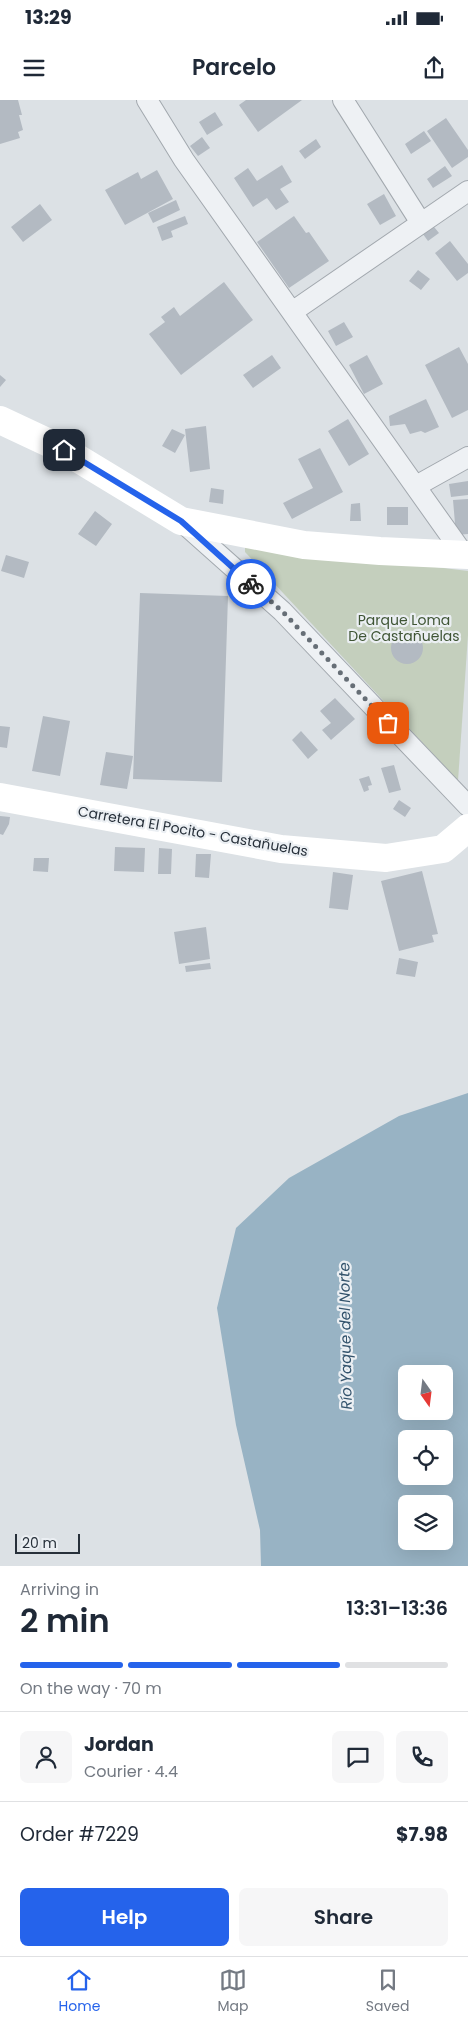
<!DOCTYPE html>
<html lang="en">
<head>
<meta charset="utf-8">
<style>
	body { margin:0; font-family:Poppins,sans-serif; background:#f6f6f7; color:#1f2937; height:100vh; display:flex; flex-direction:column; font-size:19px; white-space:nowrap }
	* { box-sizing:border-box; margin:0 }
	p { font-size:16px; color:#747a83 }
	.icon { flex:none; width:28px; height:28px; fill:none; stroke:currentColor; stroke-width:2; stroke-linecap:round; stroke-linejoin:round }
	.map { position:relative; height:1466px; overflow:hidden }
	.panel { display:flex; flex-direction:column; background:#fff; flex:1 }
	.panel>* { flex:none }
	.needle { width:32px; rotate:166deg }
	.controls { position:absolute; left:398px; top:1265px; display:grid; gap:10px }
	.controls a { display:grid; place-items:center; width:55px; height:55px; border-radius:8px; background:#fff; box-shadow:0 5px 20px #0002; font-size:25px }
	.scale { position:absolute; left:15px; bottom:12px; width:65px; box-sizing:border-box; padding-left:5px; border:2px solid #27303a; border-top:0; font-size:14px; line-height:18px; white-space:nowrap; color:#27303a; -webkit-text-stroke:4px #ebeff3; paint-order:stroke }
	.pin { position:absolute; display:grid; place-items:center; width:42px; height:42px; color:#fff; margin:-21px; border-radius:10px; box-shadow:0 2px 8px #0006 }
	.courier { position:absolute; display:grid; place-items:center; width:50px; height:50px; margin:-25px; border:4px solid #2563eb; border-radius:50%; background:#fff; color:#222; box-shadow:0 1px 6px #0007 }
	.headline em { font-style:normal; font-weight:600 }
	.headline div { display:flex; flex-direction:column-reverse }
	.headline { display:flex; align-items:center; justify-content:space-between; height:85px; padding:0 20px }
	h1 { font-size:32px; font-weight:600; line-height:38px }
	.bar { display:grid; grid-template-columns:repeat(4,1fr); gap:8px 5px; align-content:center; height:60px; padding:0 20px }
	.bar i { height:6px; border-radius:4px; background:#e0e1e3 }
	.bar .current { background:#2563eb }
	.bar p { grid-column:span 4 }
	.line { display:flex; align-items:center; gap:12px; padding:0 20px; border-top:1px solid #e0e1e3 }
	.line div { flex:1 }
	.round { display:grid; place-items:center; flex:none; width:52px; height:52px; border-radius:8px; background:#f6f6f7 }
	.cta { display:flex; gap:10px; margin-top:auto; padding:10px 20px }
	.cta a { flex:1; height:58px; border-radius:8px; background:#2563eb; color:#fff; font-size:20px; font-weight:600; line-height:58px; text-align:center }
	.cta a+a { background:#f6f6f7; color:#1f2937 }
	.status { display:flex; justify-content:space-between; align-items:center; height:35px; padding:0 25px; background:#fff; direction:ltr }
	.status svg { height:14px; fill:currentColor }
	header { display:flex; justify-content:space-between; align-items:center; height:65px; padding:0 20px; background:#fff; font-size:22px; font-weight:600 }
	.tab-bar { display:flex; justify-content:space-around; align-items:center; height:70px; border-top:1px solid #e0e1e3; background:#fff; font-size:14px; color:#747a83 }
	.tab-bar a { display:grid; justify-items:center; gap:2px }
	.tab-bar .current { color:#2563eb }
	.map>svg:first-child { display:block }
	.green { fill:#c4cfbd }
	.water { fill:#98b3c4; fill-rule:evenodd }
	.building { fill:#b3bac2 }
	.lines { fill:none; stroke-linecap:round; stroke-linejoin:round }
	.street-casing { stroke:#a2a8ae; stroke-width:22 }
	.street { stroke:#eef1f4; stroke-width:20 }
	.secondary { stroke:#fff; stroke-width:28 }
	.done { stroke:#666e76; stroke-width:5; stroke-dasharray:0 9 }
	.route { stroke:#2563eb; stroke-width:6 }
	.labels { text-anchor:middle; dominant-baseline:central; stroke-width:4.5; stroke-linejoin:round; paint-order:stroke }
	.park-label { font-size:14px; fill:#3f5535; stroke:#ebeff3 }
	.street-label { font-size:14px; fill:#27303a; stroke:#ebeff3 }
	.water-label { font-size:15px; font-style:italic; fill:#33536c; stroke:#ebeff3 }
</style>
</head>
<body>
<div class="status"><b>13:29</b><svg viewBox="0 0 49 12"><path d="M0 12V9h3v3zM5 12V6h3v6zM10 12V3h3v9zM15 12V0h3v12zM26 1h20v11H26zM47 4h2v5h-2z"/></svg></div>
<header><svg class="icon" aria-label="menu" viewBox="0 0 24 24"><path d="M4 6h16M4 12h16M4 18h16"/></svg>Parcelo<svg class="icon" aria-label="share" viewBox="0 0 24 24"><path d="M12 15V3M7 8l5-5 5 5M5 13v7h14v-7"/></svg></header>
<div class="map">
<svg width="468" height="1466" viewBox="0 0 468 1466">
	<rect width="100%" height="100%" fill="#dce1e5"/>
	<path class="green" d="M253,445L468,471V535L458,681L245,452V446Z"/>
	<path class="water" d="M468,993V1466H261L260,1430L236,1325L217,1208L236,1128L289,1078L399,1016ZM406,1274H444V1311H406ZM406,1339H444V1376H406ZM406,1404H444V1441H406Z"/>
	<path class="building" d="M0,0H18L22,15H19L23,30L18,32L20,38L0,44Z
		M246,0H302L258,32L239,5Z
		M215,12L223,25L207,35L199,22Z
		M446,18L468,50V57L452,68L427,31Z
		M424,31L431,41L411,54L405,44Z
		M202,37L210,48L198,56L190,46Z
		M316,39L321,47L305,59L299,51Z
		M282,65L292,82L280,89L289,102L276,110L267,98L253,107L234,78L248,68L257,81Z
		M445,66L452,76L433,88L427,79Z
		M157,70L173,99L125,125L105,90L138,72L141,79Z
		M384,94L396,116L380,125L367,104Z
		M176,100L180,110L153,123L148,113Z
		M40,104L52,120L23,142L11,127Z
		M185,116L188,124L171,131L173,137L162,141L157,127Z
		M294,116L306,133L309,132L329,161L289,188L257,142Z
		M430,122L439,133L428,141L420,130Z
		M450,141L468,164V173L457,181L435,153Z
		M418,170L430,179L421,190L409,181Z
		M224,182L253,220L181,275L149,234L165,222L161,217L174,207L180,216Z
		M344,222L353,237L336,246L328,231Z
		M459,247L468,264V310L452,318L425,265Z
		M272,255L281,268L253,288L243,275Z
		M367,255L383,284L364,294L349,265Z
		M0,275L6,280L0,287Z
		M426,299L439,327L425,333L421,331L410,334L405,324L390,326L389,316Z
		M348,319L369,354L349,366L328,331Z
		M206,326L210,369L190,372L185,329Z
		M172,329L185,335L175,353L162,346Z
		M320,348L343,392L292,419L283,403L313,388L298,359Z
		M468,381V395L451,397L449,384Z
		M211,388L224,390L223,404L209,402Z
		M468,399V434L456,435L453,400Z
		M360,403L361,421H350L351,404Z
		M387,407H408V425H387Z
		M95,411L112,424L96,446L78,434Z
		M6,455L29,462L24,478L1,471Z
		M140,493L228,496L222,682L133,679Z
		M391 548a16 16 0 1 1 32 0a16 16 0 1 1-32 0Z
		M335,598L355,619L331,640L322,630L331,623L320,611Z
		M43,616L70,621L60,676L32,671Z
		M0,626L10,627L7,648L0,647Z
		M301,631L318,650L308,659L292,640Z
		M106,652L133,656L127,689L100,685Z
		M394,665L401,690L389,693L381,668Z
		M369,676L372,685L368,686L369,690L364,692L359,679Z
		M399,700L411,708L405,717L393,709Z
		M0,716L10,717L9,724L3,735L0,734Z
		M115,747L145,748L144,772L114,771Z
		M159,748L172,749L171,774H158Z
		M196,754H211L209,778L195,777Z
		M34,758H49L48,772L33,771Z
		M422,771L438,834L432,835L434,842L399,851L381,781Z
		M333,772L353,775L348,810L329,808Z
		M206,827L210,859L179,864L174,832Z
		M399,858L418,862L415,877L396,874Z
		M210,863L211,869L186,872L185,866Z"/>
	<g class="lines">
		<defs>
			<path id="street" d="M147,0L184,60L464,455
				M343,0L421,123
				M292,212L468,91
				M416,386L468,357
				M181,421L282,511L468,706"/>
		</defs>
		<use href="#street" class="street-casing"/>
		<use href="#street" class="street"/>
		<path class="secondary" d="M0,320L64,350L181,421L304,445L380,451L468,455
			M0,697L281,749L386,758L443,749L468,728"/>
	</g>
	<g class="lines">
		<path class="done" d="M251,484L282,511L388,623"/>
		<path class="route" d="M64,350L181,421L251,484"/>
	</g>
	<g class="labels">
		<g class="park-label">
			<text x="404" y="520">Parque Loma<tspan x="404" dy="16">De Castañuelas</tspan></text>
		</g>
		<g class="street-label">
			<text transform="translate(193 731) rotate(10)">Carretera El Pocito - Castañuelas</text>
		</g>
		<g class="water-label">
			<text transform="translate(345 1236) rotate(-91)">Río Yaque del Norte</text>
		</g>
	</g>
</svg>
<div class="controls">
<a><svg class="needle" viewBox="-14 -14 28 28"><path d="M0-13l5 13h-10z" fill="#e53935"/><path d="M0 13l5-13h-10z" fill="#747a83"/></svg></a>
<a><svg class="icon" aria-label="locate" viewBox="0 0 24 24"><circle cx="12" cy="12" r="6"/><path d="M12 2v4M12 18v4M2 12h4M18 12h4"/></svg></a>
<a><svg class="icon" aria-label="layers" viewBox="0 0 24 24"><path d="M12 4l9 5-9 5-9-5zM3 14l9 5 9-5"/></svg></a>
</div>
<div class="scale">20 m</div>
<div class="pin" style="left:388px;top:623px;background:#ea580c"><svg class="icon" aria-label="bag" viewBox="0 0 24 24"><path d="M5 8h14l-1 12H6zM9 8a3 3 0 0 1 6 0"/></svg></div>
<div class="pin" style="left:64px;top:350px;background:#1f2937"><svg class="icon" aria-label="home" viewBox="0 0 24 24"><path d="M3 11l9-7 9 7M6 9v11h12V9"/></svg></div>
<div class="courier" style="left:251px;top:484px"><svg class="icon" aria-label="bike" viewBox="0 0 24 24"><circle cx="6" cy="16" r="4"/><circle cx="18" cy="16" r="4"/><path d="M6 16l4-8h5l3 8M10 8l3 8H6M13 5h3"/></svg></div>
</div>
<section class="panel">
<div class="headline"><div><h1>2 min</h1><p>Arriving in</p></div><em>13:31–13:36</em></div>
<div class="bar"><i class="current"></i><i class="current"></i><i class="current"></i><i></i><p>On the way · 70 m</p></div>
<div class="line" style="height:90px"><a class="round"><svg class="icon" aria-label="person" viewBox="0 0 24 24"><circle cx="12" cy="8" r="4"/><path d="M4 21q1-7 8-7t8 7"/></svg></a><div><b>Jordan</b><p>Courier · 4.4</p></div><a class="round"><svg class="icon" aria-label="chat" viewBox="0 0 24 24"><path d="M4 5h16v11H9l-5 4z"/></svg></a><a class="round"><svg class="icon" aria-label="phone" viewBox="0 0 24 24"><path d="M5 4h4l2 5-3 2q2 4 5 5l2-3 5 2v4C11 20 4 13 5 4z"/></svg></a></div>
<div class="line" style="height:65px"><div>Order #7229</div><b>$7.98</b></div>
<div class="cta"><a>Help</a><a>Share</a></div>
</section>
<nav class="tab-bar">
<a class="current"><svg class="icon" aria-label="home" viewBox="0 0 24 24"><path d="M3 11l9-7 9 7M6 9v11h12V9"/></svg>Home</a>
<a><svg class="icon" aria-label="map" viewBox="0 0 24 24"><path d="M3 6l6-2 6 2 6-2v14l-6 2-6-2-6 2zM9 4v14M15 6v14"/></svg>Map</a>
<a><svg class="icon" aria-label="saved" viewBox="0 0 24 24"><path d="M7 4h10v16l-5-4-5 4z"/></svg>Saved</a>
</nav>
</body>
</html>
